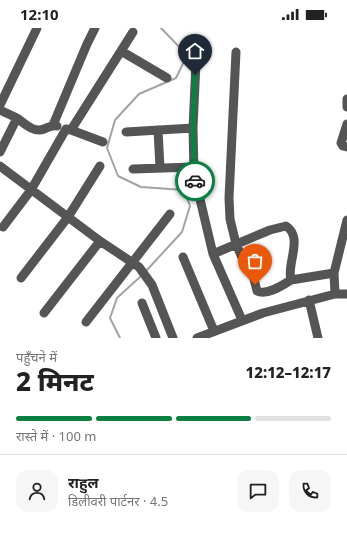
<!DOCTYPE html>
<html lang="hi">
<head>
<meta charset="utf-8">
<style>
	body { margin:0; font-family:"Noto Sans","Noto Sans Devanagari",sans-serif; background:#f6f6f6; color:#222; height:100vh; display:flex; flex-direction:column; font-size:15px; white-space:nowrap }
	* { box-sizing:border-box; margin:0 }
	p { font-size:13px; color:#767676 }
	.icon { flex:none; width:22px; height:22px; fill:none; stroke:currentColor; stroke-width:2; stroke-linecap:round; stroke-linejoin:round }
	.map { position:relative; height:310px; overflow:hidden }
	.sheet { display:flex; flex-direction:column; background:#fff; flex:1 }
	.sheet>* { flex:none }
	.pin { position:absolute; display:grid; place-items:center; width:34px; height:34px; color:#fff; margin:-41px -17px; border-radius:50% 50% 50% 0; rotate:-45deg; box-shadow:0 0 4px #0007 }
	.pin .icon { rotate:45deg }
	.courier { position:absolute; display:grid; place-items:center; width:40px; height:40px; margin:-20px; border:3px solid #0b8043; border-radius:50%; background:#fff; color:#222; box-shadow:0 1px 5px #0007 }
	.summary em { font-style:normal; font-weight:800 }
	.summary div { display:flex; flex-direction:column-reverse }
	.summary { display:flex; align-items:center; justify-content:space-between; height:68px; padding:0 16px }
	h1 { font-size:26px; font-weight:800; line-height:30px }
	.bar { display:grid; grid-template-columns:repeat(4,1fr); gap:6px 4px; align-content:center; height:48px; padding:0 16px }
	.bar i { height:5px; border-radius:3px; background:#e0e0e0 }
	.bar .selected { background:#0b8043 }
	.bar p { grid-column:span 4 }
	.line { display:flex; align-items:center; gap:10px; padding:0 16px; border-top:1px solid #e0e0e0 }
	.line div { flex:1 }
	.round { display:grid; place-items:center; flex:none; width:42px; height:42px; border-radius:12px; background:#f6f6f6 }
	.status { display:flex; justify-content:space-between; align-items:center; height:28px; padding:0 20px; background:#fff; direction:ltr }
	.status svg { height:11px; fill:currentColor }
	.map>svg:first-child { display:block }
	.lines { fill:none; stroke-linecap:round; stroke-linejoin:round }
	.stream { stroke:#a3a3a3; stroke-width:2 }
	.minor { stroke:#555; stroke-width:9 }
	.done { stroke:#595959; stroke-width:4; stroke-dasharray:0 7.2 }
	.route { stroke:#0b8043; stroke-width:5 }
</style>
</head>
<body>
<div class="status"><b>12:10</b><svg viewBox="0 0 49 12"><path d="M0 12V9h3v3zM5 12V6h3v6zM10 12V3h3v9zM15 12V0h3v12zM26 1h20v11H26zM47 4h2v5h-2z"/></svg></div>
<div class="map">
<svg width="347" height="310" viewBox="0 0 347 310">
	<rect width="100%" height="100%" fill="#fff"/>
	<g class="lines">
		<path class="stream" d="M146,243L182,204L190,178L184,162L141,159L118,148L107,120L115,92L139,66L176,50L187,27L161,0
			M120,310L110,290L117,270L141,248"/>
		<path class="minor" d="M121,23L167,50
			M236,24L229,170L230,191L236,216L245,236L253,247L257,263C267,268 283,257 291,252
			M196,34L193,100L194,146L213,226
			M347,71V79
			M0,77L37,0
			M0,82L17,90L0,124
			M17,90C25,96 34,105 44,101C49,99 52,97 57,98
			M347,96L341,115L343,118L347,119
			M53,97L87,16L95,0
			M71,102L103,114
			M158,102L160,140
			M126,104L193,100
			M0,138L100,213L139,239L152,257L173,310
			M133,141L194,139
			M3,199L31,162L66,101L71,102L133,4
			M183,229L214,303
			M21,250L68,189L100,138
			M335,266L334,245L347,192
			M309,272L318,310
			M142,275L156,310
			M44,285L100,213
			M242,292L213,226L270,202L286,198C304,209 286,237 291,252L334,245
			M86,294L170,186
			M197,310L263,285L335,266H347"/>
	</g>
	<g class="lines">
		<path class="done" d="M195,153L213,226L236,216L245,236L253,247L255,257"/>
		<path class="route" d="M195,153L193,100L195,47"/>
	</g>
</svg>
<div class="pin" style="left:255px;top:257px;background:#ea580c"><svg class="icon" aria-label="bag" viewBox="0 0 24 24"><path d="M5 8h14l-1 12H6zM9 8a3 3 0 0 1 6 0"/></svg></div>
<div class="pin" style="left:195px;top:47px;background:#1f2937"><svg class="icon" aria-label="home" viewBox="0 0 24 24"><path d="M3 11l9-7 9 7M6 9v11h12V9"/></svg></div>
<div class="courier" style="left:195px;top:153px"><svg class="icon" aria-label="car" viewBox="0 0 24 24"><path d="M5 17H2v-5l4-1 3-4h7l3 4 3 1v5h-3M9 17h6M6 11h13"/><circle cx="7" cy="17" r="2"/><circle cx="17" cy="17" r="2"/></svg></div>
</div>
<section class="sheet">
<div class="summary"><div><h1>2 मिनट</h1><p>पहुँचने में</p></div><em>12:12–12:17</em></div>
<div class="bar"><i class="selected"></i><i class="selected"></i><i class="selected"></i><i></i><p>रास्ते में · 100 m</p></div>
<div class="line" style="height:72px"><a class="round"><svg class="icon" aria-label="person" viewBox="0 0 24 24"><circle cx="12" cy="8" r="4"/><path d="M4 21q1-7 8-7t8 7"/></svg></a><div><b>राहुल</b><p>डिलीवरी पार्टनर · 4.5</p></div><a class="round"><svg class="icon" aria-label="chat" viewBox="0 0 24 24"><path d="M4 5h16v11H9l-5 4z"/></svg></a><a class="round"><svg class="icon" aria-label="phone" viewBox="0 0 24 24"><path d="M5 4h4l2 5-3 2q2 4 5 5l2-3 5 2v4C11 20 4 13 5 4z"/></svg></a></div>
</section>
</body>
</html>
